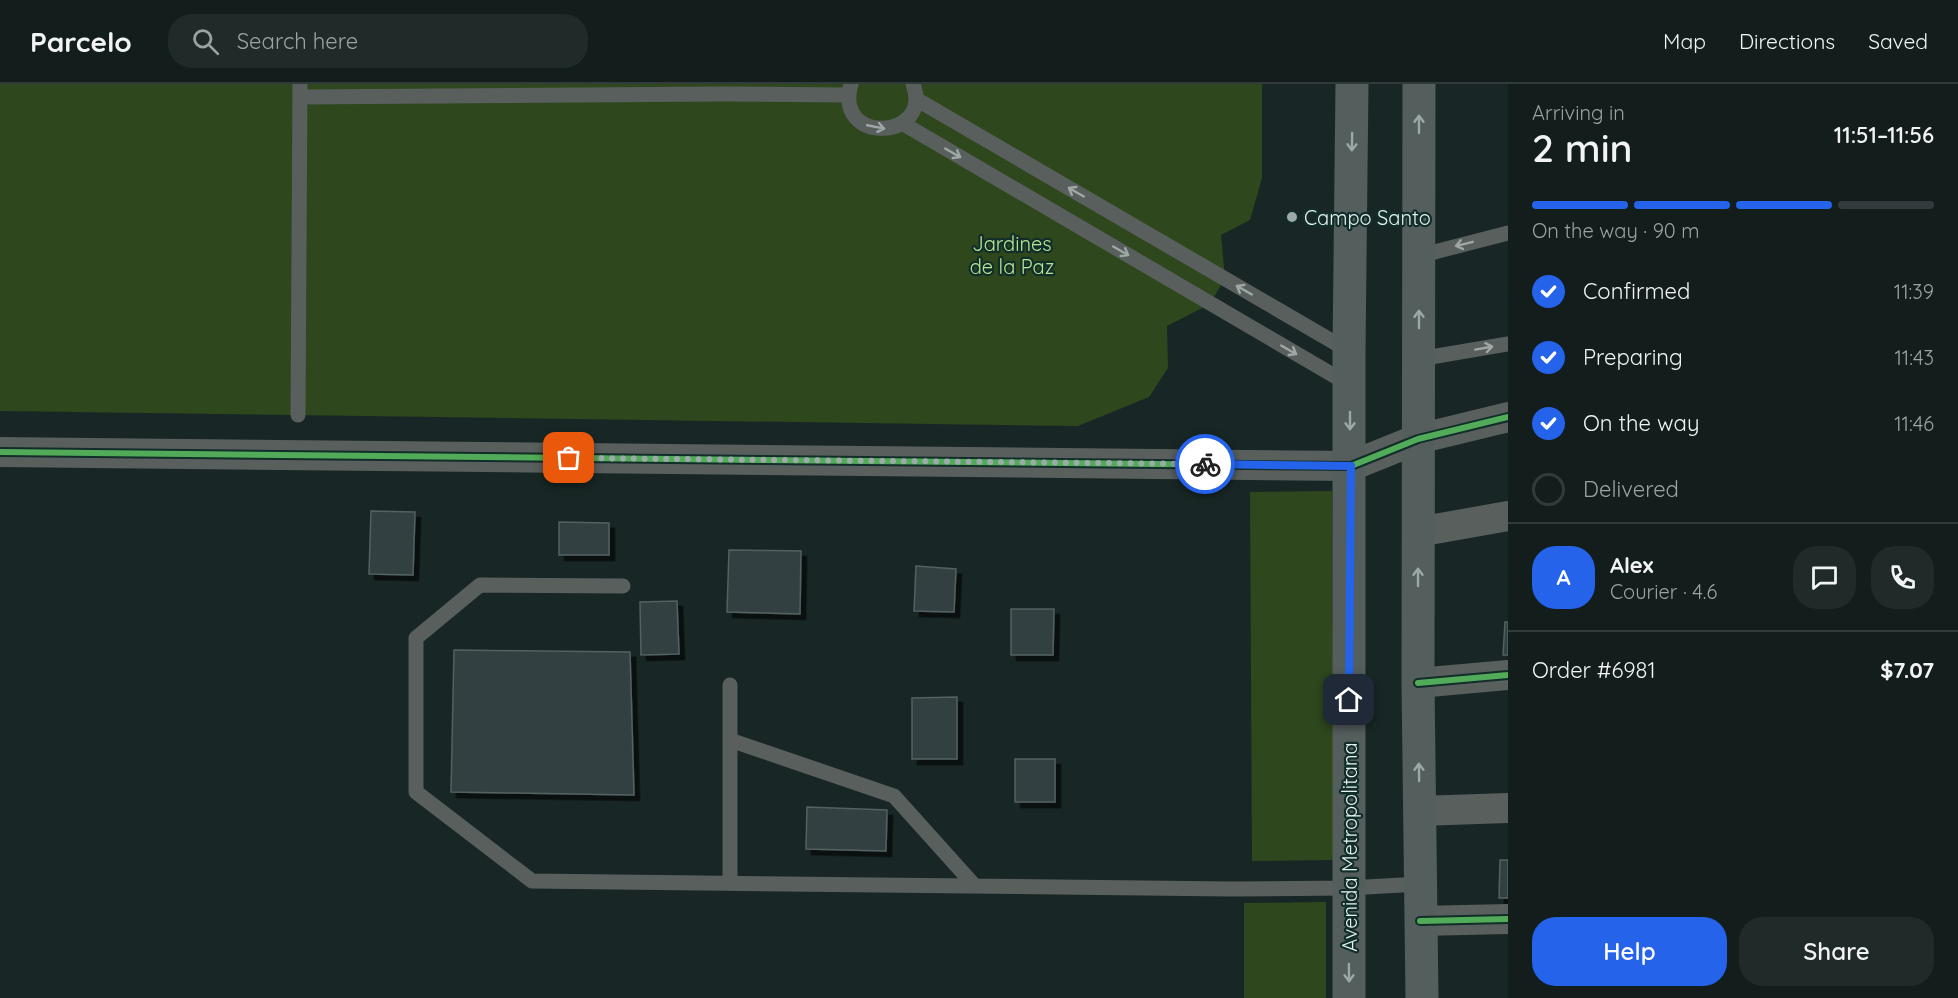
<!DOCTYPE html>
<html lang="en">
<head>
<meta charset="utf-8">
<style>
	body { margin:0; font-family:Quicksand,sans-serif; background:#1f2a29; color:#f1f3f6; height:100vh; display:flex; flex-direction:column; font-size:22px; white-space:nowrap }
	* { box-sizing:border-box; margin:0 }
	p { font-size:20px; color:#9ca2a3 }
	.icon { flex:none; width:33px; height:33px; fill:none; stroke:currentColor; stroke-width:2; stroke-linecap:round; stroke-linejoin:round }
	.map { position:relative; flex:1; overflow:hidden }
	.details { display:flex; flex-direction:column; background:#121d1c; width:450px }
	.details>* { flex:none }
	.pin { position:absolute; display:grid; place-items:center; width:51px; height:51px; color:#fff; margin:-26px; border-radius:12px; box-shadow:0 3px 9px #0006 }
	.courier { position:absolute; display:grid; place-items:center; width:60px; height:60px; margin:-30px; border:4px solid #2563eb; border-radius:50%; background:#fff; color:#222; box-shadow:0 2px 8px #0007 }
	.overview em { font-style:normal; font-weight:600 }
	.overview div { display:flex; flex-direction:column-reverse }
	.overview { display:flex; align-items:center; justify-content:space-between; height:102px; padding:0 24px }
	h1 { font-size:39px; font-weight:600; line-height:45px }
	.bar { display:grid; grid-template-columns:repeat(4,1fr); gap:9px 6px; align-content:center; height:72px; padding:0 24px }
	.bar i { height:8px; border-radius:4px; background:#313b3b }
	.bar .current { background:#2563eb }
	.bar p { grid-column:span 4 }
	.line { display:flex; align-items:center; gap:15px; padding:0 24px; border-top:2px solid #313b3b }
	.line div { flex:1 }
	.round { display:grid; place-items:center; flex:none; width:63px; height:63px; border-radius:24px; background:#1f2a29 }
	ol { padding:0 24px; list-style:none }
	li { display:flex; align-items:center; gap:18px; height:66px }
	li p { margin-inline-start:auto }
	li .icon { padding:6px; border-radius:50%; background:#2563eb; color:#fff; stroke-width:4 }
	li:last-child { color:#9ca2a3 }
	li i { width:33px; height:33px; border:3px solid #313b3b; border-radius:50% }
	.primary-button { display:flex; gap:12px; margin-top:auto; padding:12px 24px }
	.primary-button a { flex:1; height:69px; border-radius:24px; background:#2563eb; color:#fff; font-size:24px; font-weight:600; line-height:69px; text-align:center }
	.primary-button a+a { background:#1f2a29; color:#f1f3f6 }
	header { display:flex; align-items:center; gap:36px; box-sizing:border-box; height:84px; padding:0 30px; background:#121d1c; border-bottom:2px solid #313b3b }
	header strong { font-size:28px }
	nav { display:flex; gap:33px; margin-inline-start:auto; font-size:21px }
	.search { width:420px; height:54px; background:#1f2a29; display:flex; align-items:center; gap:15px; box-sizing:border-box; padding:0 21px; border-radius:24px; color:#9ca2a3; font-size:22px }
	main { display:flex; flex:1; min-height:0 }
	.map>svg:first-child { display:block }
	.green { fill:#2e471d }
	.building { fill:#314142; stroke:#546061; stroke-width:1.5; filter:url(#shadow) }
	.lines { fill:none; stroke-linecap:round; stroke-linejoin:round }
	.service { stroke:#595f5d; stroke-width:15 }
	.minor { stroke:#595f5d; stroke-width:30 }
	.trunk { stroke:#545e5c; stroke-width:33 }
	.cycleway-casing { stroke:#122d2a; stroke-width:10 }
	.cycleway { stroke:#51ab58; stroke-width:6 }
	.oneway { stroke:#9ca8a6 }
	.oneway2 { stroke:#9ea8a6 }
	.done { stroke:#9caba9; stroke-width:6; stroke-dasharray:0 10.8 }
	.route { stroke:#2563eb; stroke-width:8 }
	.poi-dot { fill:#9caba9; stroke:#122d2a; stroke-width:2 }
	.labels { text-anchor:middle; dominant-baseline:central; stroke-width:4.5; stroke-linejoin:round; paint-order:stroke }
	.poi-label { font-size:20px; fill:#e3f2f0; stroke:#122d2a; text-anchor:start }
	.park-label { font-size:20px; fill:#b5e692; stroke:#122d2a }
	.street-label { font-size:20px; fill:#e3f2f0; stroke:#122d2a }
</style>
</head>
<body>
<header>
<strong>Parcelo</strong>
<div class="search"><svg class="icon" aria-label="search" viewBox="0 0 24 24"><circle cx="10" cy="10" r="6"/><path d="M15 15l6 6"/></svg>Search here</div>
<nav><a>Map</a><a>Directions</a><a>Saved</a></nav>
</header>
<main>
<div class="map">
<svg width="1508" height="914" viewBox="0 0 1508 914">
	<defs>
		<filter id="shadow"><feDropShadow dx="5.5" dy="5.5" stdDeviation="0" flood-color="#0009"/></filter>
	</defs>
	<rect width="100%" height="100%" fill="#182725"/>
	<path class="green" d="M0,0H1262V94L1250,136L1221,151L1225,194L1210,220L1167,242L1168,284L1149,313L1078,342L0,327Z
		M1332,407L1334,776L1252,777L1250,408Z
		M1326,818V914H1244V819Z"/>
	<path class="building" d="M371,427L415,428L413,491L369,490Z
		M559,438L609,439V471H559Z
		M729,466L801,467L800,530L727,528Z
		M916,482L956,485L954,528L914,527Z
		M677,517L679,570L641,571L640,518Z
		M1011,525H1054L1053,571H1011Z
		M1505,538H1508V571H1503Z
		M454,566L630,568L634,711L451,708Z
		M957,613V675H912V614Z
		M1015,675H1055V718H1015Z
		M807,723L887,726L886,767L806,765Z
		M1500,776H1508V814H1499Z"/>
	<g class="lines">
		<path class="service" d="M851,0C833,62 934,56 913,0
			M300,13L722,10L848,11
			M916,15L1349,267
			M902,39L1350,301
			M1419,172L1508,149
			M1419,275L1508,260
			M298,331L300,0
			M623,502L480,501L416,554V708L532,797L1229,805L1348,804L1420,800
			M730,656L894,712L974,801
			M730,799V601"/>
		<path class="minor" d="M0,368L1351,382L1418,355L1508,333
			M1418,448L1508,432
			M1418,599L1508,591
			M1420,727L1508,724
			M1420,837L1508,835"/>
		<path class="trunk" d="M1419,0L1418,599L1422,914
			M1349,914V267L1352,0"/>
		<defs>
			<path id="cycleway" d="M0,368L1351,382L1418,355L1508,333
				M1418,599L1508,591
				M1420,837L1508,835"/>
		</defs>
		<use href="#cycleway" class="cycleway-casing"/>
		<use href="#cycleway" class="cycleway"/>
	</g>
	<defs><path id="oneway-shaft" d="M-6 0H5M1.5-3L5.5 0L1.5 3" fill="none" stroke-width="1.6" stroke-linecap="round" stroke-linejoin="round" transform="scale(1.5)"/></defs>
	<g class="oneway">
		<use href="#oneway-shaft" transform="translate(1419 40) rotate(-90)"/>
		<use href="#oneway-shaft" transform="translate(1352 58) rotate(91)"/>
		<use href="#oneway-shaft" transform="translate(1419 235) rotate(-90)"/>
		<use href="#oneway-shaft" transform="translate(1350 337) rotate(90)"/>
		<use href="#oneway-shaft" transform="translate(1418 493) rotate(-90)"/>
		<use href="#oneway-shaft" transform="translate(1419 688) rotate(-91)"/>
		<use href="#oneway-shaft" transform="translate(1349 889) rotate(89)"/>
	</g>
	<g class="oneway2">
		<use href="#oneway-shaft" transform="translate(876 43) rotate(11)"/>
		<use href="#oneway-shaft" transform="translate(953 69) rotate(30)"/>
		<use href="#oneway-shaft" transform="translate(1076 108) rotate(-150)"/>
		<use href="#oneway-shaft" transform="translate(1464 160) rotate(166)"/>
		<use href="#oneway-shaft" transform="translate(1121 167) rotate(30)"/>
		<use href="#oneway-shaft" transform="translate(1244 206) rotate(-150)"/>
		<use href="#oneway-shaft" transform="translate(1484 264) rotate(-10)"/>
		<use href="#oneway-shaft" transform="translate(1289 266) rotate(30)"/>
	</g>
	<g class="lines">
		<path class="done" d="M569,374L1205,380"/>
		<path class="route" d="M1205,380L1351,382L1349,616"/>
	</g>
	<circle class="poi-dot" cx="1292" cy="133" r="6"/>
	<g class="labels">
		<g class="poi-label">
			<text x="1304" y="133">Campo Santo</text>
		</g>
		<g class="park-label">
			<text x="1012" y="159">Jardines<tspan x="1012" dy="23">de la Paz</tspan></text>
		</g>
		<g class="street-label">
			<text transform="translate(1349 763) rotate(-90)">Avenida Metropolitana</text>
		</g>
	</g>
</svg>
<div class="pin" style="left:569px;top:374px;background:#ea580c"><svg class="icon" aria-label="bag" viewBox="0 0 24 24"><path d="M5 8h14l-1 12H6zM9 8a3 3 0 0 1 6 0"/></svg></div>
<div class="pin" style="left:1349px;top:616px;background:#1f2937"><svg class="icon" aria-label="home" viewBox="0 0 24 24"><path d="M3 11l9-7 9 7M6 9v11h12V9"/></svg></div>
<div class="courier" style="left:1205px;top:380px"><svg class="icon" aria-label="bike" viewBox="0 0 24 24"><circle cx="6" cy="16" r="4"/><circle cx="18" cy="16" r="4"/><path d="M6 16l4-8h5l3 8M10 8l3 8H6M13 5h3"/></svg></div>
</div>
<section class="details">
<div class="overview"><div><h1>2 min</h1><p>Arriving in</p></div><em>11:51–11:56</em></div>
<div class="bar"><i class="current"></i><i class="current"></i><i class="current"></i><i></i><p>On the way · 90 m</p></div>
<ol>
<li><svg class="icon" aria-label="check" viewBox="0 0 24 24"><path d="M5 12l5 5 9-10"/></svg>Confirmed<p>11:39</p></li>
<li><svg class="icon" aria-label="check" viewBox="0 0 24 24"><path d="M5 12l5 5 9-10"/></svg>Preparing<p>11:43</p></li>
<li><svg class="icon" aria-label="check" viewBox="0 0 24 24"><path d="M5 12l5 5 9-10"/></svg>On the way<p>11:46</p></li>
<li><i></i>Delivered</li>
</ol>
<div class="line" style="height:108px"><b class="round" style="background:#2563eb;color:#fff">A</b><div><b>Alex</b><p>Courier · 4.6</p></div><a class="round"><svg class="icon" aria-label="chat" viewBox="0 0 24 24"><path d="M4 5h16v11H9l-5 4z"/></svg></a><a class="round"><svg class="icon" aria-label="phone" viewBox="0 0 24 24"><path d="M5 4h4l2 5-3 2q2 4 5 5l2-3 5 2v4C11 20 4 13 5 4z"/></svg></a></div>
<div class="line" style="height:78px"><div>Order #6981</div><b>$7.07</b></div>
<div class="primary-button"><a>Help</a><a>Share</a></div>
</section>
</main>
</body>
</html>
